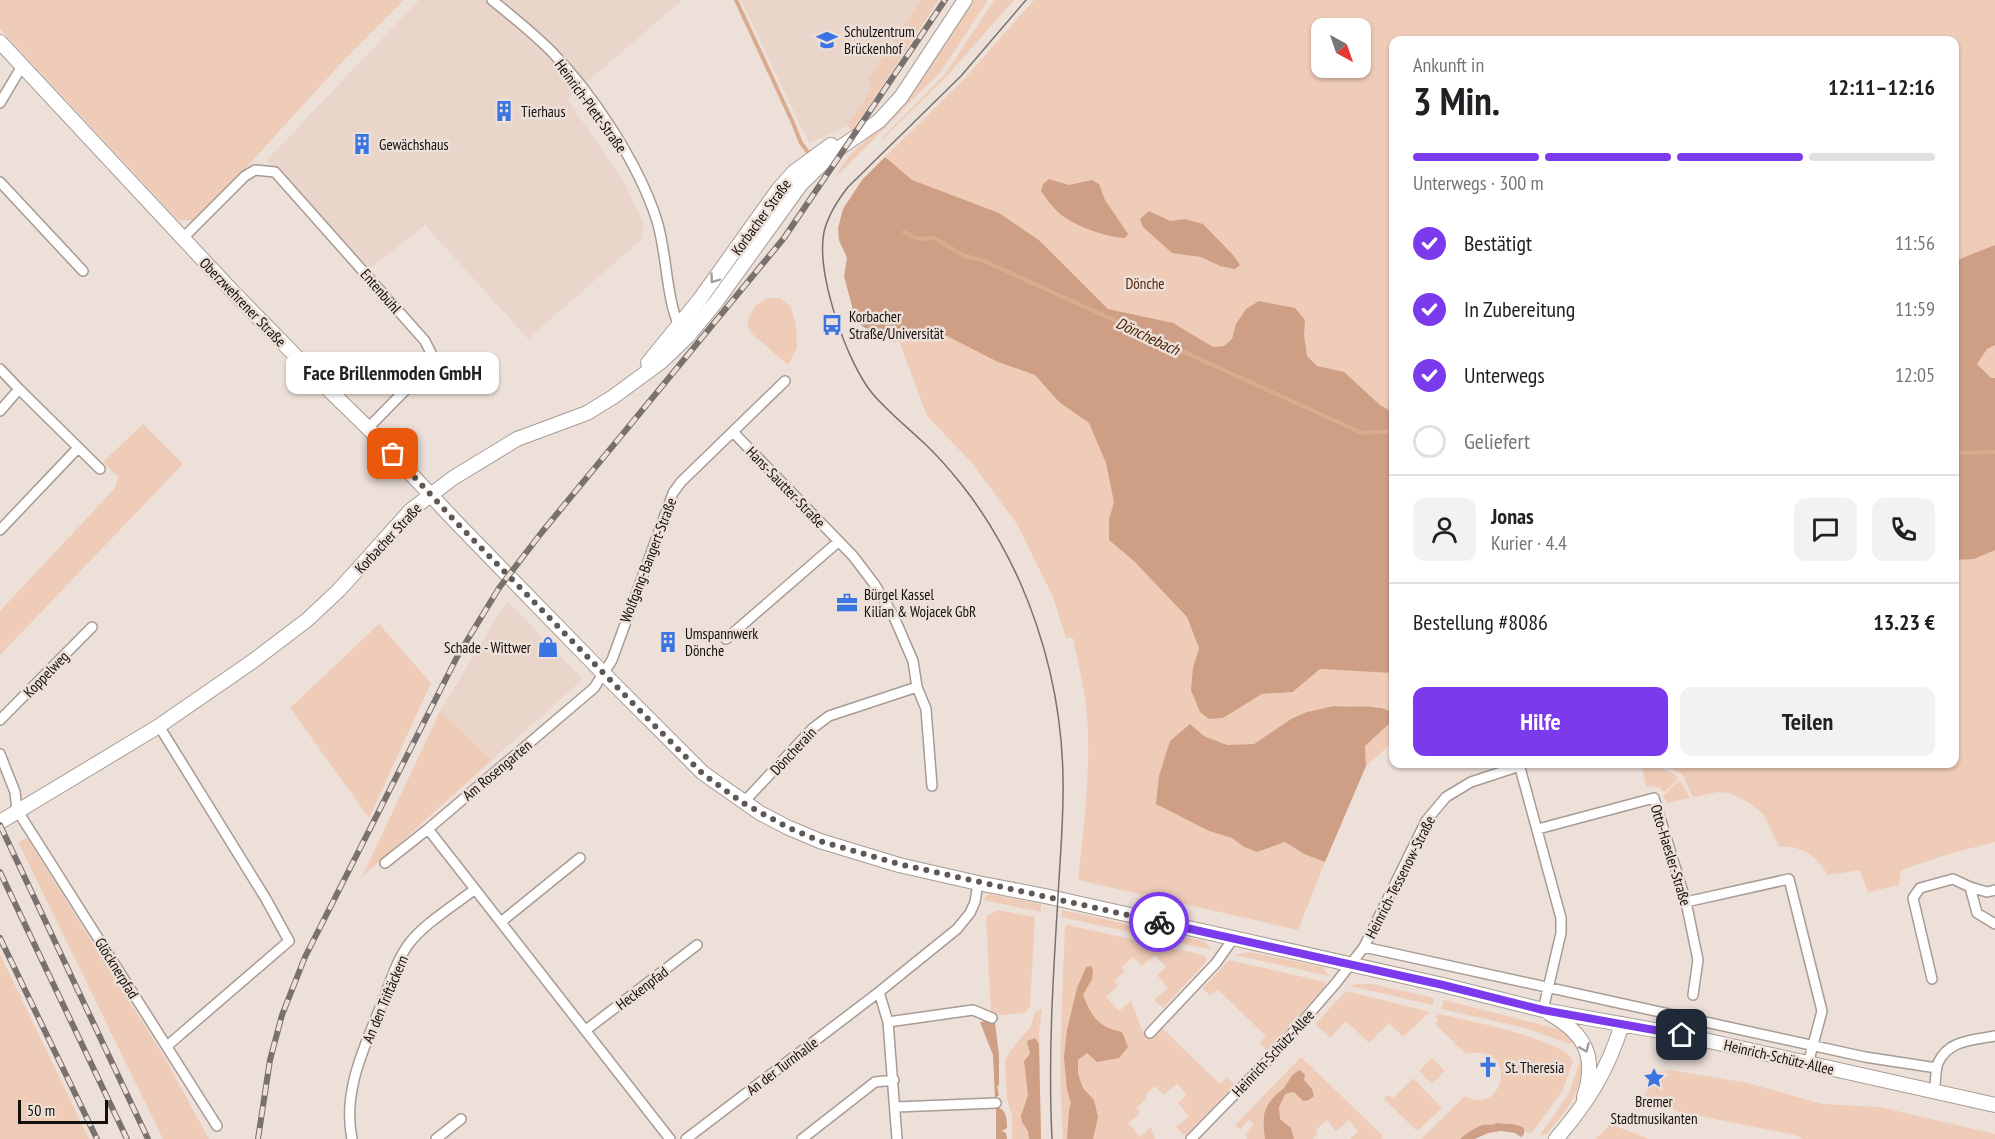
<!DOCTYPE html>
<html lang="de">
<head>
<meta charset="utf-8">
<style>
	body { margin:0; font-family:"PT Sans Narrow",sans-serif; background:#f2f2f2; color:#202124; height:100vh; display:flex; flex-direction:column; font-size:22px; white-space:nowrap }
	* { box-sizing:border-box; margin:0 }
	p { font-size:20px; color:#757577 }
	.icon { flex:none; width:33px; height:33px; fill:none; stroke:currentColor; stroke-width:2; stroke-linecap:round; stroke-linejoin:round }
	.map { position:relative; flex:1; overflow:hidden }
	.drawer { position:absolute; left:1389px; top:36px; width:570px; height:732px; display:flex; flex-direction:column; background:#fff; border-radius:12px; box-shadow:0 2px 4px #0004 }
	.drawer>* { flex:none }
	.needle { width:39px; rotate:140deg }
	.tools { position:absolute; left:1311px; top:18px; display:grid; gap:12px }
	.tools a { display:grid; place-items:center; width:60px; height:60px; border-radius:12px; background:#fff; box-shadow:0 2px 4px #0004; font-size:30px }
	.scale { position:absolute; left:18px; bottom:15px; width:90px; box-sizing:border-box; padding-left:6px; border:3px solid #130f0d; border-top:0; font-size:16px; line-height:21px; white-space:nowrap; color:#130f0d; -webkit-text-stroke:4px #ede0d9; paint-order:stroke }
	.pin { position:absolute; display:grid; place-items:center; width:51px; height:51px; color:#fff; margin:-26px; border-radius:12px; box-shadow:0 3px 9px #0006 }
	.courier { position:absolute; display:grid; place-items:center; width:60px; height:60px; margin:-30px; border:4px solid #7c3aed; border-radius:50%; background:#fff; color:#222; box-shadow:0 2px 8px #0007 }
	.bubble { position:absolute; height:42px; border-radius:12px; background:#fff; box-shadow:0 2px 4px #0004; font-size:20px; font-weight:700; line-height:42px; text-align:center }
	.headline em { font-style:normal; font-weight:700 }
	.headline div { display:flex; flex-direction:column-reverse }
	.headline { display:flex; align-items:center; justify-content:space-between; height:102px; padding:0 24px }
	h1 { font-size:39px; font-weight:700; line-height:45px }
	.bar { display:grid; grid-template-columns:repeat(4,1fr); gap:9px 6px; align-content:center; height:72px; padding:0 24px }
	.bar i { height:8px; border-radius:4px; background:#e0e0e0 }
	.bar .active { background:#7c3aed }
	.bar p { grid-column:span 4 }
	.line { display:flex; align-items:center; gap:15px; padding:0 24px; border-top:2px solid #e0e0e0 }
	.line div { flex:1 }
	.round { display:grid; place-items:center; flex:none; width:63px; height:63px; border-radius:12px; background:#f2f2f2 }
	ol { padding:0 24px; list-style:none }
	li { display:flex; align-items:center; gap:18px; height:66px }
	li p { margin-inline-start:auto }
	li .icon { padding:6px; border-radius:50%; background:#7c3aed; color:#fff; stroke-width:4 }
	li:last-child { color:#757577 }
	li i { width:33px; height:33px; border:3px solid #e0e0e0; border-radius:50% }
	.primary-button { display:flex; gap:12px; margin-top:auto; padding:12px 24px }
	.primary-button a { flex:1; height:69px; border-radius:12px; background:#7c3aed; color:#fff; font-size:24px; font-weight:700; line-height:69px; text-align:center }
	.primary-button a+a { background:#f2f2f2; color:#202124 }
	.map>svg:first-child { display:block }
	.built { fill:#e9d5c9 }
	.green { fill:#efccb8; fill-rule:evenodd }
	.forest { fill:#ce9f84 }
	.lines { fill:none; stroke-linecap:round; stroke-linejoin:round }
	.stream { stroke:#daab8f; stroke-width:4 }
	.street-casing { stroke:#a79b94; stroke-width:12 }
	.secondary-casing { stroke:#a79b94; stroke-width:16 }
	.street { stroke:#fff; stroke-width:9 }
	.secondary { stroke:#fff; stroke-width:14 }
	.tram { stroke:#79716d; stroke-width:1.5 }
	.rail-casing { stroke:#79716d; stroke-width:6 }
	.rail { stroke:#ede0d9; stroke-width:4; stroke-dasharray:11; stroke-linecap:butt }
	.oneway { stroke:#a19f9e }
	.done { stroke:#5f5854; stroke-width:6; stroke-dasharray:0 10.8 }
	.route { stroke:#7c3aed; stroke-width:8 }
	.labels { text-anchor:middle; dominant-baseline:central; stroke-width:5; stroke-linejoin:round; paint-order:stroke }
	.poi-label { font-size:15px; fill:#130f0d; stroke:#ede0d9; text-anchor:start }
	.street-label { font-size:15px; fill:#130f0d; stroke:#ede0d9 }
	.park-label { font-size:15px; fill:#522606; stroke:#ede0d9 }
	.water-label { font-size:16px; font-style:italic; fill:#471d00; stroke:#ede0d9 }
</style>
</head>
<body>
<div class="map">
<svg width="1995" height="1139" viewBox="0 0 1995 1139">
	<rect width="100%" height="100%" fill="#ede0d9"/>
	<path class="built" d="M419,0H682L567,99L625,184L643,222L642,239L528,339L425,225L368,270L267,160Z
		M741,0H921L872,88L847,126L809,143Z
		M507,601L583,679L492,760L440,711Z"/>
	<path class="green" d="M0,0H404L343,61L234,181L193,220H178L0,29Z
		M921,0H939L853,130L847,126L872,88L868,80Z
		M970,0H988L942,70L837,176C846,153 868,140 884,123Z
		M994,0H1014L948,75L882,140L881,139L946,73Z
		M1034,0H1995V842L1952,853L1901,870L1899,885L1868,892L1860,870L1828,875C1816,856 1802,845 1779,847L1764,815L1748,802L1729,793L1718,792L1693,797L1682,774L1660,764H1954V40H1394L1393,671L1242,650L1209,719L1223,718L1262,694L1294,692L1320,669L1393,672V742L1366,766L1365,746L1391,722L1377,706L1363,708L1334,706L1291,719L1254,744L1227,745L1204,736L1159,776L1157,804L1209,831L1232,838L1244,847L1257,852L1285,842L1304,854L1325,862L1298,930L1078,880C1084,825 1091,770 1087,715C1085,689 1078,664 1073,638H1066L1053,597L1017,524L971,462L927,416L899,341L895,343L884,340L897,336L907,177L885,157L965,78ZM1322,28H1360V68H1322Z
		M767,298H780L791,307L796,325L797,348L788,365L750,332L747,322L755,306Z
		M143,424L183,464L0,655V611L115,488L118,477L103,462Z
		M379,624L431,683L369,818L290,708Z
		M440,711L492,760L362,877Z
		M1642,767C1656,766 1669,769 1679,778L1664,792L1660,788L1646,786Z
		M1680,780L1690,798L1667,803L1663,796Z
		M27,838L163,1055L209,1139H163L18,842Z
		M989,894L1041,904V912L983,900Z
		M998,910L1035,917L1030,1007L1024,1013L991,1016L986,916Z
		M1062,910L1204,941L1212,950L1061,917Z
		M1067,925L1203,955L1206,958V962L1163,1008L1154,1000L1168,988L1157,975L1166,967L1155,955L1142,966L1133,957L1122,967L1125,971L1114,981L1118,986L1106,997L1119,1011L1131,1001L1142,1030L1151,1039L1162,1028L1220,1084L1227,1077L1235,1085L1185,1136L1176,1127L1189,1116L1178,1103L1187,1095L1177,1084L1164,1095L1155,1086L1145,1095L1147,1098L1136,1108L1140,1113L1128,1123L1140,1137L1151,1127L1155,1139H1063C1058,1069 1062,998 1065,927Z
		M1249,952L1323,967L1329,976L1235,955Z
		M0,954L89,1139H0Z
		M1229,960L1325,982L1324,988L1267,1051L1260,1043L1266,1036L1217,989L1210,996L1203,988Z
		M1357,984H1372L1434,998L1433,1005L1350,986Z
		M1346,991L1430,1012L1403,1037L1389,1023L1369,1043L1346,1021L1330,1038L1315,1024Z
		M1443,1000L1554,1028L1565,1032L1575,1041L1570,1044L1525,1028L1442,1009Z
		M1042,1009L1039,1033L1041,1139H1012V1116L1007,1099L1005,1061L1011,1050L1031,1026L1035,1012Z
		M1439,1014C1463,1020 1565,1039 1573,1061L1563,1090L1532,1133L1500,1128L1472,1139H1421L1465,1096C1505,1118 1520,1042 1466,1054L1435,1024L1438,1020L1436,1017Z
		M1582,1056C1584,1089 1567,1112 1545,1135H1540L1568,1095Z
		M1301,1057L1383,1136L1381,1139H1350L1358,1131L1349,1120L1336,1131L1327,1120L1316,1130L1318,1134L1312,1139H1247L1245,1134L1254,1124L1249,1120L1240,1130L1235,1125Z
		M1432,1058L1445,1071L1432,1084L1419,1071Z
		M1670,1070L1748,1083L1822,1104L1880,1107L1995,1134V1139H1803L1795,1135L1679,1112L1644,1096L1656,1073Z
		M1413,1078L1442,1108L1417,1131L1384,1099L1388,1095L1393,1098Z
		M1610,1124L1644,1137L1648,1139H1596Z"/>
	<path class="forest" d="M885,157L912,180L999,213L1040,241L1108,309L1173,323L1213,347L1224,346L1232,339L1236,324L1246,309L1259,301L1295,308L1305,320L1304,335L1307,356L1317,366L1344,372L1380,405L1393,413V673L1320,669L1293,692L1262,694L1223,718L1209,719L1200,712L1191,690L1193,668L1199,648L1187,617L1134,561L1109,540V520L1114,502L1106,463L1089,423L1059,402L1035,375L998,362L943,334L917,329L884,340L862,326L854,314L844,276L847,258L839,240L838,228L843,209L862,180Z
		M1049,179L1069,185L1092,180L1099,184L1105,200L1128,234L1125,238C1105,237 1074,226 1059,213C1052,207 1046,198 1041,191L1043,184Z
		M1149,211L1170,221L1185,219L1203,224L1233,255L1240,265L1235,269L1220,266L1201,257L1172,253L1143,227L1140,219Z
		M1995,245V345L1987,349L1977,364L1991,378H1995V550L1974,559L1955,560V261Z
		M1334,706C1352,708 1375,704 1389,711L1391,722L1365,746L1366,766L1325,862L1304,854L1285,842L1257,852L1244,847L1232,838L1209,831L1156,804L1159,776L1170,741L1190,724L1204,736L1227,745L1254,744L1291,719L1307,712Z
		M1091,966L1093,970L1092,979L1083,995C1092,1017 1098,1027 1122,1032L1128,1047L1119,1058L1097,1062L1087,1053L1078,1060V1074L1083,1088L1094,1100L1098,1117L1093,1139H1067L1069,1110L1071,1103L1067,1090L1064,1057L1067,1030L1077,988L1086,967Z
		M991,1020L995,1023L999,1055V1085L997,1086L999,1095L995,1098L993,1055L980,1022Z
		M1035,1038L1039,1044L1041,1139H1029L1028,1131L1022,1122L1021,1116L1028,1095L1024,1061L1030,1054L1027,1041Z
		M1300,1070L1305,1075L1304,1080L1312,1089L1314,1096L1309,1100L1303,1101L1294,1092L1285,1094L1279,1107L1280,1119L1291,1128L1294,1139H1265C1263,1119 1261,1109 1277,1094C1279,1092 1282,1090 1284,1088C1290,1080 1291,1074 1300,1070Z
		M996,1107C1006,1108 1007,1119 1007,1128L1002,1131L1006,1133L1007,1139H996Z
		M1497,1123C1508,1125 1513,1122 1524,1128V1134L1521,1137L1515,1133L1501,1131L1488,1133L1475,1139H1460C1465,1134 1475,1128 1482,1125C1488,1124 1491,1126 1497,1123Z"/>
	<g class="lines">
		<path class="stream" d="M736,0L793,123L801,143L808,152
			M904,232L918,239L934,238L965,256L982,260L1362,433L1394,431
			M1954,453L1995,452"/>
		<defs>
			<path id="street" d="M492,0C512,16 533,33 551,51C593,94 639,164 657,221C667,253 666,300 680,328
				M0,103L22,66
				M0,182L83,271
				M183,238L245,176L255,170L275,172L425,341L432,355L425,370L368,428
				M0,369L19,389
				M0,411L19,389L100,469
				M733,432L853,556L875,585L894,617L913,661L917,687L926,709L932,786
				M0,530L77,449
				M726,639L838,542
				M0,720L92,627
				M159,726L266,899L289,941L167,1046
				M0,754L15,792L17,810L217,1126
				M1519,764L1561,918V933L1543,1010
				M743,803L813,728L829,716L917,687
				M428,829L670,1139
				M1538,829L1654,798L1686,902L1698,960L1693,995
				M385,863L428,829L594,688L612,660L673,493L681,482L785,381
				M1995,890L1987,892L1970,887L1977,913L1995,924
				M1686,902L1789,879L1822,1011L1808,1064
				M501,922L580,858
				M1364,947L1865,1057L1937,1068
				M1932,979L1913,898L1920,888L1953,879L1970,887
				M879,992L888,1022L897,1139
				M888,1022L973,1010L992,1018
				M586,1030L697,945
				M1150,1033L1216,963L1233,939
				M1934,1092C1936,1083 1935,1071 1938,1063C1948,1040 1973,1040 1995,1036
				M896,1107L996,1103
				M352,1139C342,1091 365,1046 382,1003C390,983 396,962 408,945C423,924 455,905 475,889
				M436,1139L461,1119
				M686,1139L879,992L957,929L970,913L975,902L978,883
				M802,1139L875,1082L894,1080
				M1191,1139L1277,1051L1336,983L1364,947L1426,821L1446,797L1471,782L1520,766"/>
			<path id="secondary" d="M0,42L234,293L330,391L368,428L456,522L603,673L703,773L760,813L789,828L820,841L899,865L978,883L1045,896L1443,985L1543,1010L1682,1035L1995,1105
				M648,363L700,299L778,190L794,172L831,145
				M0,822L159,726L253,661L307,620L339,590L411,510L453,478L517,439L587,413L613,397L662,361L688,336L716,302L801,184L835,151L879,121L901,97L965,0
				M1550,1014C1586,1034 1597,1058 1584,1097
				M1556,1139C1588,1102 1608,1070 1622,1024"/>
		</defs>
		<use href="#street" class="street-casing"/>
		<use href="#secondary" class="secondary-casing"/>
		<use href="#street" class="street"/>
		<use href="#secondary" class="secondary"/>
		<path class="tram" d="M1026,0L961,76L848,187C837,201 828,215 824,232C816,273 846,361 872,393C887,411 906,426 924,443C938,456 950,470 962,485C985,514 1005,549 1020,582C1047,644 1062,711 1063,778C1064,817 1060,857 1058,897C1053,978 1048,1058 1052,1139"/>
		<defs>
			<path id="rail" d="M0,825L148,1139
				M0,872L127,1139
				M0,938L97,1139
				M258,1139L270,1060L282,1015L305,957L457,657L499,588L542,532L784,238L945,0"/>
		</defs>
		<use href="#rail" class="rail-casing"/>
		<use href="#rail" class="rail"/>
	</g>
	<defs><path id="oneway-chevron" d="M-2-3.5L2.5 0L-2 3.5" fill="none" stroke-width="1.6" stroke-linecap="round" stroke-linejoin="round" transform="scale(1.5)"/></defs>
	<g class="oneway">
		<use href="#oneway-chevron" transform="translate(714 279) rotate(126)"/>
		<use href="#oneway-chevron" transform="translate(1585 1048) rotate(67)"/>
	</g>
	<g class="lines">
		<path class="done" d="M393,454L456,522L656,727L703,774L743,803L789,828L820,841L899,864L1159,922"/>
		<path class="route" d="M1159,922L1443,985L1543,1010L1682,1035"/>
	</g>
	<defs>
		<symbol id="school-bare" viewBox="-9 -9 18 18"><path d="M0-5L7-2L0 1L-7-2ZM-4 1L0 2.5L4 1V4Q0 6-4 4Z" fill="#3b74e3" stroke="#ede0d9" stroke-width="2.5" paint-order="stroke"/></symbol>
		<symbol id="building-bare" viewBox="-9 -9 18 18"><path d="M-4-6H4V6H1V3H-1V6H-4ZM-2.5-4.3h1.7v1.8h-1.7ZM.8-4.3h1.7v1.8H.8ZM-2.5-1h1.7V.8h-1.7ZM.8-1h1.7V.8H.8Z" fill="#3b74e3" stroke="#ede0d9" stroke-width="2.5" paint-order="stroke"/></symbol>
		<symbol id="bus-bare" viewBox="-9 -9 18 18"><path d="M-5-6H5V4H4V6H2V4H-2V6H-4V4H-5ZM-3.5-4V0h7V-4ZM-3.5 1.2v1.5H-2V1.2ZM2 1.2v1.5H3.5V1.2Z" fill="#3b74e3" stroke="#ede0d9" stroke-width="2.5" paint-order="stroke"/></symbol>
		<symbol id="office-bare" viewBox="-9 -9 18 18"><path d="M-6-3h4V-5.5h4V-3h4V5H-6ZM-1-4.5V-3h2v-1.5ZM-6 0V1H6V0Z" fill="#3b74e3" stroke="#ede0d9" stroke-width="2.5" paint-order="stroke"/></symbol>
		<symbol id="shop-bare" viewBox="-9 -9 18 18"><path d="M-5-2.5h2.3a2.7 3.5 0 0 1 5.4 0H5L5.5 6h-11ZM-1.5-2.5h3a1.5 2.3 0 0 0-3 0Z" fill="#3b74e3" stroke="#ede0d9" stroke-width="2.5" paint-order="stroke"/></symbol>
		<symbol id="church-bare" viewBox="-9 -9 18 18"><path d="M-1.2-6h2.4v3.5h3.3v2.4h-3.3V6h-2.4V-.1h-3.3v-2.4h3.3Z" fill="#3b74e3" stroke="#ede0d9" stroke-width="2.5" paint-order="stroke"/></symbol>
		<symbol id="sight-bare" viewBox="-9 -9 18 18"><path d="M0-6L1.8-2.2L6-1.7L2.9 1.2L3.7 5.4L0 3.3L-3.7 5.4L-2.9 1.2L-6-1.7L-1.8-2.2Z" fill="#3b74e3" stroke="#ede0d9" stroke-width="2.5" paint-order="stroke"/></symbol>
	</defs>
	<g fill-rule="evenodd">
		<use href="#school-bare" x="812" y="25" width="30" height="30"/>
		<use href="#building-bare" x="489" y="96" width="30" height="30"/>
		<use href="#building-bare" x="347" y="129" width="30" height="30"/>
		<use href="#bus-bare" x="817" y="310" width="30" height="30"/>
		<use href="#office-bare" x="832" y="588" width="30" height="30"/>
		<use href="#building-bare" x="653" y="627" width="30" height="30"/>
		<use href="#shop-bare" x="533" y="632" width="30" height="30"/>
		<use href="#church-bare" x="1473" y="1052" width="30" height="30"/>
		<use href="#sight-bare" x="1639" y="1063" width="30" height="30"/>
	</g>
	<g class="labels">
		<g class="poi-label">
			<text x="844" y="31">Schulzentrum<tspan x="844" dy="17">Brückenhof</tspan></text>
			<text x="521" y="111">Tierhaus</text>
			<text x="379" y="144">Gewächshaus</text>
			<text x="849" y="316">Korbacher<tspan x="849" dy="17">Straße/Universität</tspan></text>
			<text x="864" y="594">Bürgel Kassel<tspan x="864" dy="17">Kilian &amp; Wojacek GbR</tspan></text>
			<text x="685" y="633">Umspannwerk<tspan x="685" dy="17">Dönche</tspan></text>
			<text x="531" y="647" text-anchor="end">Schade - Wittwer</text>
			<text x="1505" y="1067">St. Theresia</text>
			<text x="1654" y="1101" text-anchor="middle">Bremer<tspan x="1654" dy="17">Stadtmusikanten</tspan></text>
		</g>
		<g class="street-label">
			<text transform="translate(591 106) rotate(54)">Heinrich-Plett-Straße</text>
			<text transform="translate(761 217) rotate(-54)">Korbacher Straße</text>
			<text transform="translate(381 291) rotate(49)">Entenbühl</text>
			<text transform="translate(243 302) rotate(46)">Oberzwehrener Straße</text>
			<text transform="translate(786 487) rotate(46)">Hans-Sautter-Straße</text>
			<text transform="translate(388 538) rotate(-47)">Korbacher Straße</text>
			<text transform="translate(648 560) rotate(-69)">Wolfgang-Bangert-Straße</text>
			<text transform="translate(46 674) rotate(-46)">Koppelweg</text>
			<text transform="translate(793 751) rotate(-47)">Döncherain</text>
			<text transform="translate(497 770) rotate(-40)">Am Rosengarten</text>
			<text transform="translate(1671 855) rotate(73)">Otto-Haesler-Straße</text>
			<text transform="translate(1400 877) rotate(-63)">Heinrich-Tessenow-Straße</text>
			<text transform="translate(117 968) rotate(58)">Glöcknerpfad</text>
			<text transform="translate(642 988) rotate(-37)">Heckenpfad</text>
			<text transform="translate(385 999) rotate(-67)">An den Triftäckern</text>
			<text transform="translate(1273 1053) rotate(-47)">Heinrich-Schütz-Allee</text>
			<text transform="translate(1779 1057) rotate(13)">Heinrich-Schütz-Allee</text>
			<text transform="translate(782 1066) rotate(-37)">An der Turnhalle</text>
		</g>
		<g class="park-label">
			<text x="1145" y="283">Dönche</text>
		</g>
		<g class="water-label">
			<text transform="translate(1148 336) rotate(25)">Dönchebach</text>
		</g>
	</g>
</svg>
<div class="tools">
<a><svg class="needle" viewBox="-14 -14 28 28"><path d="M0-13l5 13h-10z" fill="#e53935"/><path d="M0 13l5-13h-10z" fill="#757577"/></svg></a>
</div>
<div class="scale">50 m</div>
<div class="pin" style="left:393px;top:454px;background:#ea580c"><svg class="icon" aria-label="bag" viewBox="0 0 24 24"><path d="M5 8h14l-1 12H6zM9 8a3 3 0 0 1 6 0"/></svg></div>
<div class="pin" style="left:1682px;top:1035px;background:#1f2937"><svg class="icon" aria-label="home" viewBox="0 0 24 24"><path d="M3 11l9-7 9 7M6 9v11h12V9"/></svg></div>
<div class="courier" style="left:1159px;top:922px"><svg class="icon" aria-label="bike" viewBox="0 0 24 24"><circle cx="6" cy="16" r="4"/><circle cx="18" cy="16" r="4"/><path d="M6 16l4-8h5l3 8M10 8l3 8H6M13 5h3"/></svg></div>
<div class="bubble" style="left:286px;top:352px;width:213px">Face Brillenmoden GmbH</div>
<section class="drawer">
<div class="headline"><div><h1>3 Min.</h1><p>Ankunft in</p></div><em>12:11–12:16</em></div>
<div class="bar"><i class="active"></i><i class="active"></i><i class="active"></i><i></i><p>Unterwegs · 300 m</p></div>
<ol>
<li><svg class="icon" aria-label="check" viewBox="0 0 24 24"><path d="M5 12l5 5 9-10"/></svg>Bestätigt<p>11:56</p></li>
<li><svg class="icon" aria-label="check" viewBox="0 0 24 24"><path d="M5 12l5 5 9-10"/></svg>In Zubereitung<p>11:59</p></li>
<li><svg class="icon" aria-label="check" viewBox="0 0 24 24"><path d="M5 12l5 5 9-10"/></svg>Unterwegs<p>12:05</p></li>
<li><i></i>Geliefert</li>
</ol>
<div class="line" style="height:108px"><a class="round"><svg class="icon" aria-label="person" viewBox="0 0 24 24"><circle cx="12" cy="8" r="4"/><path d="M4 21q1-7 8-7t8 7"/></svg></a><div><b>Jonas</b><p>Kurier · 4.4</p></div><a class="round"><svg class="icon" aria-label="chat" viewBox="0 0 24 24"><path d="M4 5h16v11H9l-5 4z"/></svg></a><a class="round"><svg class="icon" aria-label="phone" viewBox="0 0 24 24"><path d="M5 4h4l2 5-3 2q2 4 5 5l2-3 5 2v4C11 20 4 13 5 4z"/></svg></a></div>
<div class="line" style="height:78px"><div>Bestellung #8086</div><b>13.23 €</b></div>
<div class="primary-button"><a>Hilfe</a><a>Teilen</a></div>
</section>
</div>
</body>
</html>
